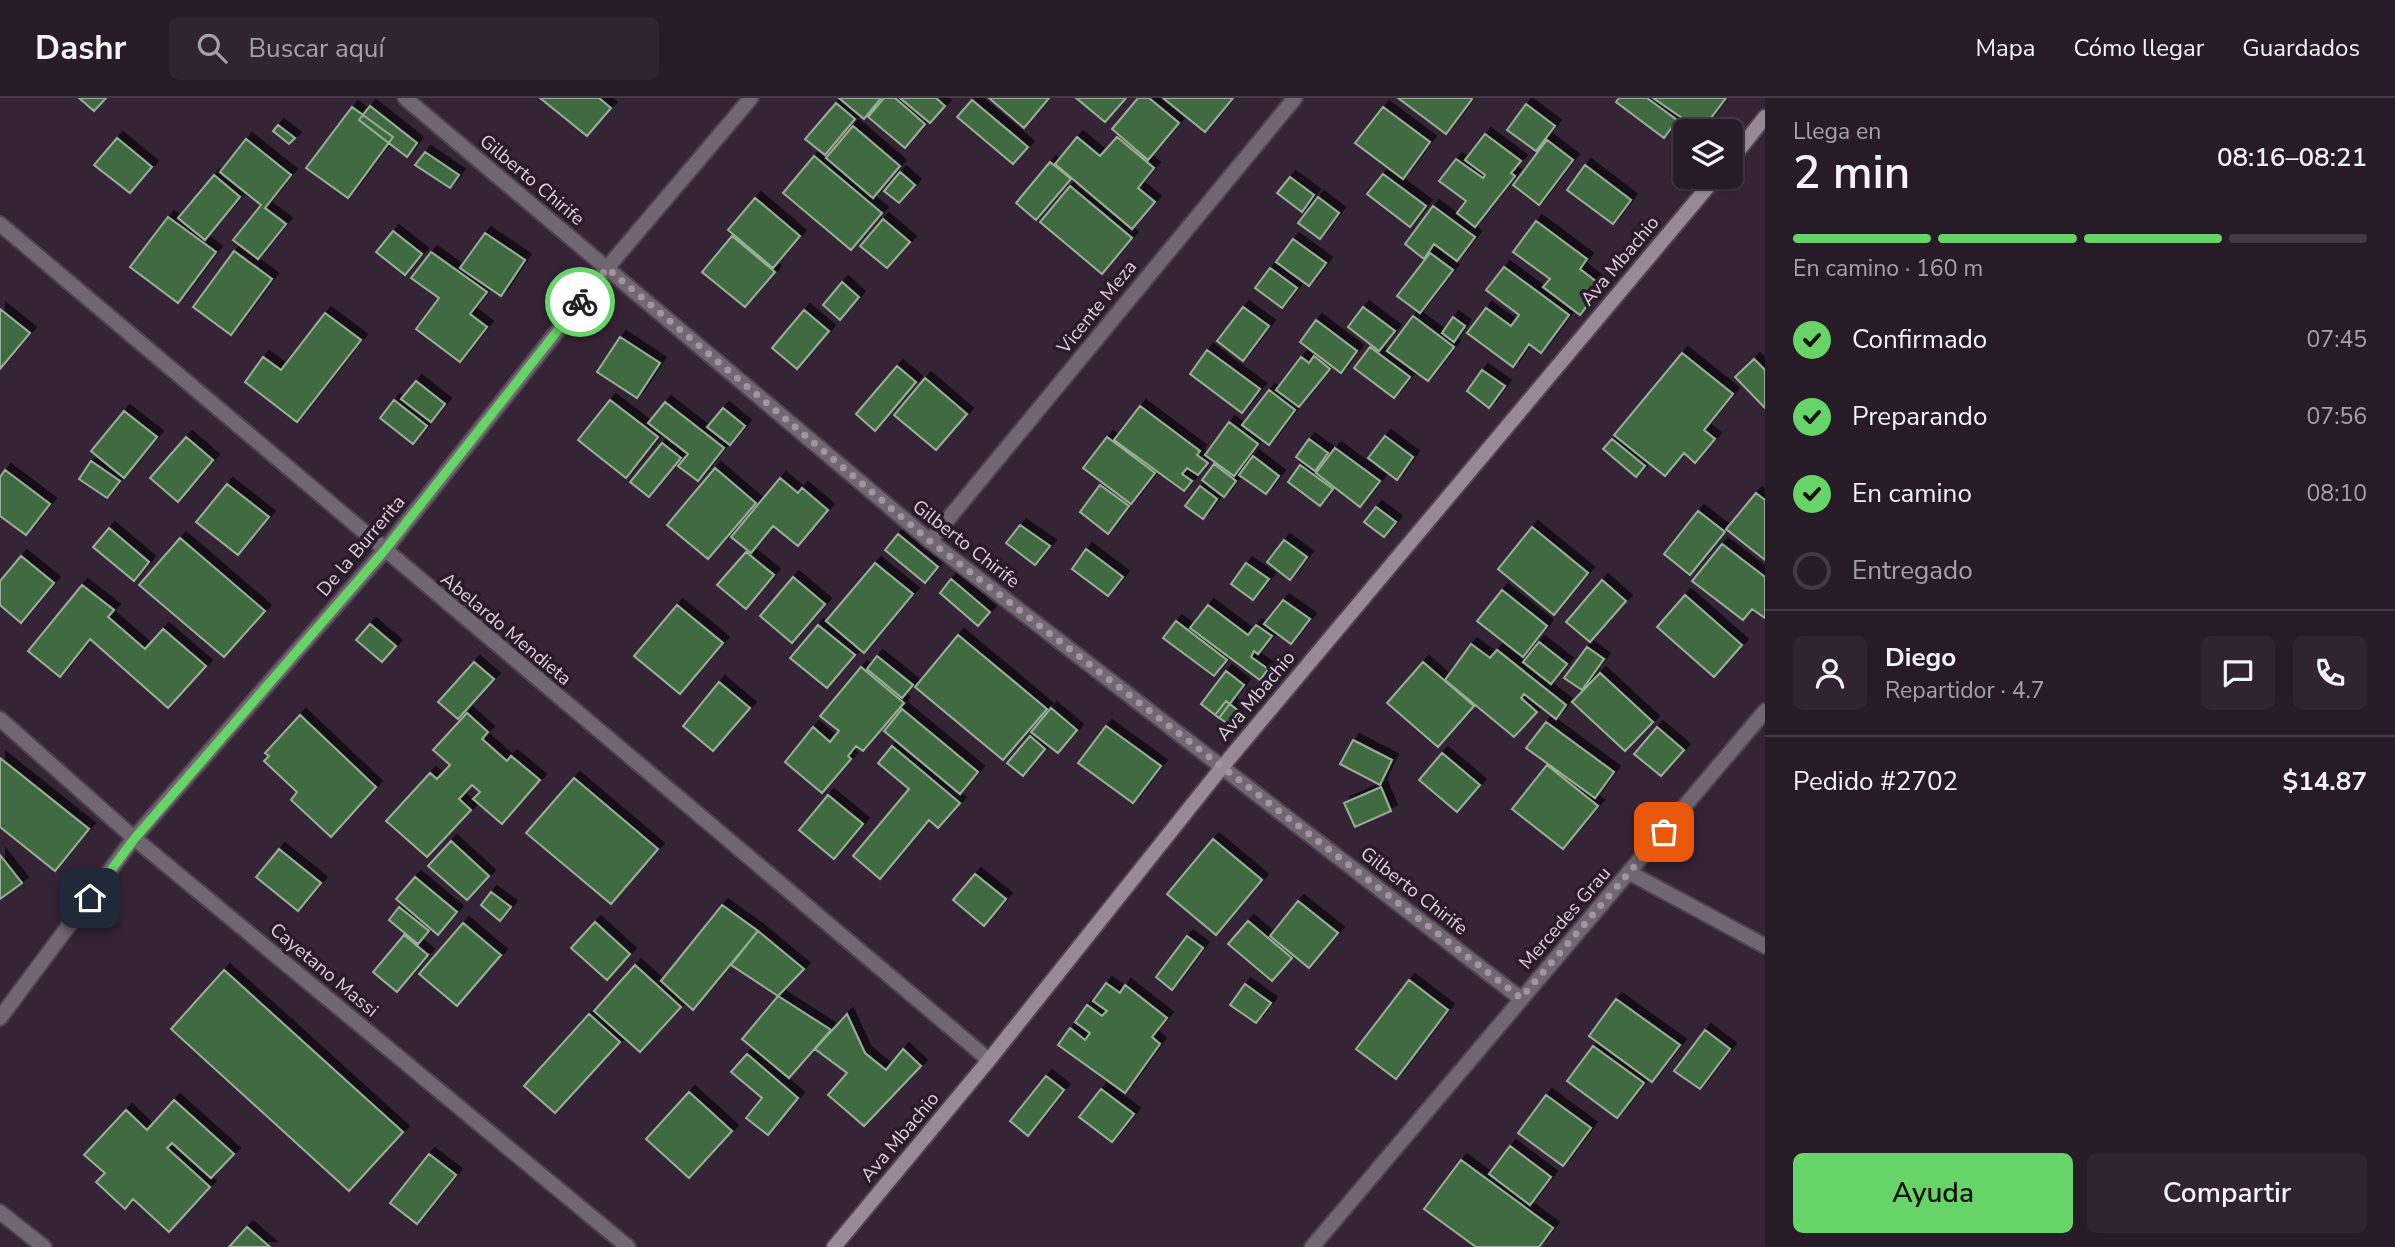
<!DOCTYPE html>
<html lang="es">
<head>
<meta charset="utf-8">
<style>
	body { margin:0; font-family:"Nunito Sans",sans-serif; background:#302430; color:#f1f3f6; height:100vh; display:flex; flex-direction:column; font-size:26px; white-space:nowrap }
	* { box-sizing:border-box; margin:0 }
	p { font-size:23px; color:#a5a1a8 }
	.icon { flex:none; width:38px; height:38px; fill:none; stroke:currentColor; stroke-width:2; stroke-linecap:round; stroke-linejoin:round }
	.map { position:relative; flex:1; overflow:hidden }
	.drawer { display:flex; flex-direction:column; background:#281b28; width:630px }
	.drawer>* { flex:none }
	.fabs { position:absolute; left:1673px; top:21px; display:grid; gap:14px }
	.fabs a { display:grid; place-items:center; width:70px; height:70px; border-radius:10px; background:#281b28; box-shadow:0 2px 5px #0004,0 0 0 2px #443945; font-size:35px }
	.pin { position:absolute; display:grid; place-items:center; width:60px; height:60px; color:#fff; margin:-30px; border-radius:14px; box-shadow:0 4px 10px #0006 }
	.courier { position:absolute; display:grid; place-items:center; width:70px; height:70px; margin:-35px; border:5px solid #66d466; border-radius:50%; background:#fff; color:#222; box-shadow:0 2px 9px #0007 }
	.headline em { font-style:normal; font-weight:600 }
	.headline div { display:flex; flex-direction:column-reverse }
	.headline { display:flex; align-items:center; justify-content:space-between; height:119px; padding:0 28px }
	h1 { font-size:46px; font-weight:600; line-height:52px }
	.bar { display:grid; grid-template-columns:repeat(4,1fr); gap:10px 7px; align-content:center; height:84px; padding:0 28px }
	.bar i { height:9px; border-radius:5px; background:#443945 }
	.bar .selected { background:#66d466 }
	.bar p { grid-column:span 4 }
	.line { display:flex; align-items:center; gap:18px; padding:0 28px; border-top:2px solid #443945 }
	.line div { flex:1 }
	.round { display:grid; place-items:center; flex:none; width:74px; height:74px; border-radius:10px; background:#302430 }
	ol { padding:0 28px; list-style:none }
	li { display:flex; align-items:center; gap:21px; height:77px }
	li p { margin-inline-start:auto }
	li .icon { padding:7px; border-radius:50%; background:#66d466; color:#111; stroke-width:4 }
	li:last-child { color:#a5a1a8 }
	li i { width:38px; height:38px; border:4px solid #443945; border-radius:50% }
	.cta { display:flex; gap:14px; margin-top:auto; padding:14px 28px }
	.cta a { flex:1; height:80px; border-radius:10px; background:#66d466; color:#111; font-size:28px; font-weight:600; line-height:80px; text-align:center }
	.cta a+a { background:#302430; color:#f1f3f6 }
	header { display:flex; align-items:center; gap:42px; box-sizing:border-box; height:98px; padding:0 35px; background:#281b28; border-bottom:2px solid #443945 }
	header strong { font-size:33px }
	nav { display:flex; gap:38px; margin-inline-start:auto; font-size:24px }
	.search { width:490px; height:63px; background:#302430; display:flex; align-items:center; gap:18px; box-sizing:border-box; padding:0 24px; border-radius:10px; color:#a5a1a8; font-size:26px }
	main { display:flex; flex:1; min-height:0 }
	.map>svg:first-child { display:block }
	.building { fill:#406a3f; stroke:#99ae98; stroke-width:2; filter:url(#shadow) }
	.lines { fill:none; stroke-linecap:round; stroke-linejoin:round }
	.street-casing { stroke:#504051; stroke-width:18 }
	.secondary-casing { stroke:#504051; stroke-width:18 }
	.street { stroke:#706770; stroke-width:14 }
	.secondary { stroke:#978997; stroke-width:14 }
	.done { stroke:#a294a2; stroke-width:7; stroke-dasharray:0 12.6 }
	.route { stroke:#66d466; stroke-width:9 }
	.labels { text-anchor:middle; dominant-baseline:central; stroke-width:7; stroke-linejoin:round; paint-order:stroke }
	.street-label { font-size:19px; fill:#dcd0dc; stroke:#2a1a2c }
</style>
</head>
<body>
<header>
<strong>Dashr</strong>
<div class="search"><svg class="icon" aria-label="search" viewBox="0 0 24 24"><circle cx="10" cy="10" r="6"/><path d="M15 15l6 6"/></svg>Buscar aquí</div>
<nav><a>Mapa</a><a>Cómo llegar</a><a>Guardados</a></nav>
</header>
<main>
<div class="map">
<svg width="1765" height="1149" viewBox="0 0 1765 1149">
	<defs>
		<filter id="shadow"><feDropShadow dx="6" dy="-6" stdDeviation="0" flood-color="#0009"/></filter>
	</defs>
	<rect width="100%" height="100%" fill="#352436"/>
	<path class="building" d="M79,0H106L94,13Z
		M540,0H599L611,10L587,38Z
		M839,0H881L864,21Z
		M884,0H895L925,26L905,50L868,19Z
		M900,0H936L945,8L930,25Z
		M989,0H1049L1024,30Z
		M1076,0H1126L1105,24Z
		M1138,0H1149L1179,25L1148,62L1112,31Z
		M1163,0H1233L1205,34Z
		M1398,0H1471L1472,1L1446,36Z
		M1619,0H1647L1677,22L1664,40L1616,4Z
		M1653,0H1726L1701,33Z
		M972,2L1028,49L1013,66L957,19Z
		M836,5L855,21L825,57L805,41Z
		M1526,6L1555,28L1536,53L1507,32Z
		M370,8L417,45L407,59L359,22Z
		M352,9L393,39L348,100L306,70Z
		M1383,9L1430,44L1403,81L1355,45Z
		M278,27L295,40L289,46L273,33Z
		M853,28L900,68L873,100L826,60Z
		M1485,36L1521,63L1511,75L1515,78L1475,129L1457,115L1466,103L1439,83L1456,61L1483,80L1485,77L1465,62Z
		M1077,39L1100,58L1117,39L1154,70L1138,90L1155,104L1132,131L1055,66Z
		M117,40L152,69L130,95L94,67Z
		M246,41L291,77L265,110L286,126L258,161L233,142L261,107L220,74Z
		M1547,42L1573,62L1539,107L1513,87Z
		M425,54L459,77L450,90L415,67Z
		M814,58L882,115L851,152L783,95Z
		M1050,64L1071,81L1036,122L1016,105Z
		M1585,67L1631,102L1613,126L1567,92Z
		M900,74L915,87L899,105L884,93Z
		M1383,76L1426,108L1410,129L1367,96Z
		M214,77L240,99L205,142L178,120Z
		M1290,79L1314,97L1302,114L1277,95Z
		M1070,88L1132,140L1102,176L1040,124Z
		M1318,99L1339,115L1320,141L1298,125Z
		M755,100L800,138L773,170L728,132Z
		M1433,108L1475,139L1457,163L1434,146L1424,161L1405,146Z
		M168,119L216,154L178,205L130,169Z
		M883,121L910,144L887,170L860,148Z
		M1536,123L1587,161L1580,171L1602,188L1580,217L1543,189L1550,181L1513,154Z
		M393,133L422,156L405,177L376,154Z
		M485,135L525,162L501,198L460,170Z
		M732,138L775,174L745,209L702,174Z
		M1293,141L1326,165L1309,188L1276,164Z
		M234,153L272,181L231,237L193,209Z
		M431,154L487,194L470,216L487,229L460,264L416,231L439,200L411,180Z
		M1430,155L1453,172L1420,215L1397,198Z
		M1504,169L1569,217L1541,255L1529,246L1513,269L1467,235L1486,210L1511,228L1519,217L1486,192Z
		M1270,170L1297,190L1282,210L1255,190Z
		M842,184L859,199L840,222L823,207Z
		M1243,209L1269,228L1243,263L1217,243Z
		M1363,209L1395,233L1379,253L1348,229Z
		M0,211L30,235L0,271Z
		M804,212L829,233L797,271L772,250Z
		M325,215L361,242L297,324L245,284L263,259L281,272Z
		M1413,218L1454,249L1428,283L1387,253Z
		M1453,219L1465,228L1454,244L1442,235Z
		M1316,222L1357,253L1341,275L1300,244Z
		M620,239L660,265L637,300L597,274Z
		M1370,249L1410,279L1394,300L1354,270Z
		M1207,252L1260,291L1242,315L1190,276Z
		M1682,255L1733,296L1704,332L1715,341L1695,365L1684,355L1665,378L1614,337Z
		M1314,258L1330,271L1299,309L1276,292L1301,259L1309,265Z
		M1754,261L1765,272V310L1735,279Z
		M897,268L916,284L875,333L856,316Z
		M1482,272L1505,288L1489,310L1467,293Z
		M925,280L967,316L936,352L894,317Z
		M416,283L445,306L431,324L401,301Z
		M1269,292L1295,312L1269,347L1242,327Z
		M394,302L427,328L413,346L380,320Z
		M610,302L658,339L626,380L578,342Z
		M665,304L724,350L698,383L678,368L688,356L648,325Z
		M1140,308L1200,353L1197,357L1208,365L1198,377L1187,370L1182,376L1192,383L1184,393L1114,342Z
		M723,310L745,328L730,347L707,329Z
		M124,313L157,339L124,380L91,353Z
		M1229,324L1258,346L1234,378L1205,357Z
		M1385,338L1413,359L1397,382L1368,360Z
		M186,339L213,362L178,404L150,380Z
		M1107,339L1155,375L1131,406L1083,370Z
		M1309,341L1328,355L1315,373L1296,359Z
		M1612,341L1645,368L1636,379L1603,351Z
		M662,345L681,360L649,399L630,384Z
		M1335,350L1380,383L1360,409L1316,375Z
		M1253,358L1279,378L1266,396L1239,377Z
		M91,363L120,383L107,400L79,381Z
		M1214,366L1236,383L1224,399L1202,382Z
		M1300,367L1333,391L1320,408L1288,384Z
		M715,370L756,405L708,461L667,427Z
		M5,372L50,406L26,437L0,418V379Z
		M780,380L798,395L802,390L828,412L798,448L773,428L751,455L731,439Z
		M227,386L269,419L238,457L196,424Z
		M1100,387L1129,408L1108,436L1080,414Z
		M1200,388L1217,401L1203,421L1185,408Z
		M1756,395L1765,402V462L1726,431Z
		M1376,409L1396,424L1384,439L1364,424Z
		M1698,413L1725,434L1690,477L1664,456Z
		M1020,427L1050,448L1035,467L1006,445Z
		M1532,429L1588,475L1554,517L1498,471Z
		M109,430L149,464L134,483L93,449Z
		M898,436L938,469L925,485L885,452Z
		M180,440L265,513L224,559L139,487Z
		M1284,442L1307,459L1290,482L1267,464Z
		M1722,446L1765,479V520L1752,511L1743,522L1692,483Z
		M1086,451L1123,479L1108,498L1072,471Z
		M746,454L774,477L746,511L717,487Z
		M21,458L54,485L21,525L0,507V483Z
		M875,465L913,496L864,555L826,523Z
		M1246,465L1269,481L1253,502L1231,486Z
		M793,479L825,506L792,545L760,518Z
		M951,481L990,514L978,528L940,495Z
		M1602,482L1626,503L1590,544L1566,524Z
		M82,487L114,512L108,519L145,551L163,531L206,568L168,610L90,541L60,579L28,553Z
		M1502,492L1547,528L1523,559L1477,523Z
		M1685,497L1742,547L1714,579L1657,529Z
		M1283,502L1310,521L1291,546L1264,526Z
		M677,507L723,545L680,596L634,558Z
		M1208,507L1248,537L1256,527L1272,538L1258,556L1254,553L1251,559L1268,571L1260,582L1190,530Z
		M1176,523L1227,562L1214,578L1163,540Z
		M370,526L396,548L382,564L356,542Z
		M818,527L855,557L827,590L790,560Z
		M958,537L1047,611L1003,662L915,589Z
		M1539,544L1567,566L1551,586L1523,564Z
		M1471,546L1490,560L1497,552L1566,607L1556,621L1524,596L1521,600L1537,614L1514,639L1445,582Z
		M1587,549L1604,561L1582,592L1564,580Z
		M877,558L913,587L902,600L867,571Z
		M474,564L494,581L458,621L438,604Z
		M1423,564L1474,608L1438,649L1387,605Z
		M861,569L904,605L863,653L856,648L848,658L851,661L822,695L785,664L813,629L830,644L839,633L820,618Z
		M1226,573L1244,587L1219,620L1201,606Z
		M1600,575L1653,624L1625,653L1572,604Z
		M719,584L750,610L713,653L683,628Z
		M1226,603L1241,615L1231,628L1215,617Z
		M1051,610L1077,632L1058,655L1031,634Z
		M902,611L978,674L960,696L884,633Z
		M467,615L488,634L482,641L507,663L511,658L540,682L502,726L473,701L480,694L472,687L459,701L471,712L427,759L386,723L430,675L437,681L450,667L433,652Z
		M300,617L376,689L331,739L291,702L297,694L264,663L269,658L265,655Z
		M1546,624L1614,674L1595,700L1526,650Z
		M1106,628L1161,668L1133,705L1078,665Z
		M1657,629L1684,652L1661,678L1634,656Z
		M1030,638L1045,651L1023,678L1007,665Z
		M1353,642L1392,662L1380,687L1340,666Z
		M892,648L960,705L938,730L929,722L880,781L853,758L909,691L878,665Z
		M1442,655L1480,687L1457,714L1419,682Z
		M0,660L89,731L55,773L0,729Z
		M1547,667L1598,708L1563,751L1512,711Z
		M574,680L658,751L611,806L526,735Z
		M1381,689L1391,713L1355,729L1344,705Z
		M828,697L863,726L834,761L799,732Z
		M1213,741L1262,782L1216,837L1167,796Z
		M451,743L489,778L467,802L428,768Z
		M279,751L321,785L298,813L256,779Z
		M0,757L22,785L0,801Z
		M975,776L1006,801L984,828L953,802Z
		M415,779L457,814L438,837L396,801Z
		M491,794L511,809L500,823L481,807Z
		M1298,803L1338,835L1309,870L1270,838Z
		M722,807L758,833L693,912L661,883Z
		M399,809L429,833L418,846L389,822Z
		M1248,823L1292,860L1272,883L1228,846Z
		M595,824L630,856L607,882L571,850Z
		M463,825L501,857L457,908L419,876Z
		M758,833L804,871L778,898L731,867Z
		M404,837L428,857L397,894L373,874Z
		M1187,838L1203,850L1172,892L1156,879Z
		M635,867L681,909L640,954L594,913Z
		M224,872L403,1034L349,1093L171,931Z
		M1409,882L1448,912L1396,981L1356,951Z
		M1106,885L1120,895L1125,887L1167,920L1152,939L1160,946L1125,995L1058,947L1070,930L1085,942L1090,935L1075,924L1087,907L1102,918L1107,913L1093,903Z
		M1245,886L1271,905L1256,925L1230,907Z
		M778,898L831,932L789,980L742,941Z
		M1616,901L1680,947L1652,984L1589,938Z
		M589,916L620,944L555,1015L524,988Z
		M847,916L865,955L886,972L903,951L921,968L864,1028L828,997L847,975L815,951Z
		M1705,932L1730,951L1700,991L1674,973Z
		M1593,948L1644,985L1617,1020L1567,983Z
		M747,956L798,1000L768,1037L746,1020L762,1000L731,974Z
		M1046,978L1064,992L1028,1038L1010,1023Z
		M1101,991L1134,1016L1112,1044L1079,1019Z
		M689,994L732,1033L689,1080L646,1041Z
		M1546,997L1591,1030L1563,1068L1518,1035Z
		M174,1002L234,1056L211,1080L172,1045L167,1050L210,1089L169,1134L133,1101L125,1111L96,1084L105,1075L84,1057L126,1012L147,1032Z
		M1510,1048L1551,1079L1530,1107L1489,1076Z
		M429,1056L456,1077L417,1126L390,1105Z
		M1461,1062L1553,1130L1539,1149H1476L1424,1111Z
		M247,1129L270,1149H229Z"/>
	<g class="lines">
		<defs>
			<path id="street" d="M405,0L930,443L1520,900
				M0,126L989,962
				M930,443L1295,0
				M0,621L134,740L628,1149
				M1630,775L1765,848
				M0,920L134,740L384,453L607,170L751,0
				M0,1114L44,1149
				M1312,1149L1765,613"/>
			<path id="secondary" d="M1731,62L1765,19
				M834,1149L989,962L1223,668L1716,79"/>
		</defs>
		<use href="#street" class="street-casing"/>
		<use href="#secondary" class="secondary-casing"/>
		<use href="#street" class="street"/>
		<use href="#secondary" class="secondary"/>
	</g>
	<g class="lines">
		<path class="done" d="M580,204L607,170L930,443L1521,900L1664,734"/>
		<path class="route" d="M90,800L135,740L384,453L580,204"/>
	</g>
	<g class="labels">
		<g class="street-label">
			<text transform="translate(532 82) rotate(40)">Gilberto Chirife</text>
			<text transform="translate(1620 163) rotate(-50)">Ava Mbachio</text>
			<text transform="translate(1097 209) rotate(-51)">Vicente Meza</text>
			<text transform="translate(966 446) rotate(38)">Gilberto Chirife</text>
			<text transform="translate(361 448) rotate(-50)">De la Burrerita</text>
			<text transform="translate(506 531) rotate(40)">Abelardo Mendieta</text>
			<text transform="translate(1256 598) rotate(-50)">Ava Mbachio</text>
			<text transform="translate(1414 793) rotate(38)">Gilberto Chirife</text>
			<text transform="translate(1565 820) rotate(-49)">Mercedes Grau</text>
			<text transform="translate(324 872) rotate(40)">Cayetano Massi</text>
			<text transform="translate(900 1039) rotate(-50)">Ava Mbachio</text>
		</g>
	</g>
</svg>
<div class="fabs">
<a><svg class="icon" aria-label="layers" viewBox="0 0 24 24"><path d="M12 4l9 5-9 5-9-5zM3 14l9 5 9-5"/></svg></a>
</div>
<div class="pin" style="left:1664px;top:734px;background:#ea580c"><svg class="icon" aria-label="bag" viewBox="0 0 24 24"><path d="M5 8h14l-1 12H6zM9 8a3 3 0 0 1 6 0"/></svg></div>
<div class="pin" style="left:90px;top:800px;background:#1f2937"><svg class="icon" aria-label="home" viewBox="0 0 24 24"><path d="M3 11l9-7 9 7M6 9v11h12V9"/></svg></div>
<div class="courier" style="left:580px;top:204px"><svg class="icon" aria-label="bike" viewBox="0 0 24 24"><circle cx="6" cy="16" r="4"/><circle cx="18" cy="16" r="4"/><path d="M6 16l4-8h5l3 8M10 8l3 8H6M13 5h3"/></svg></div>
</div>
<section class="drawer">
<div class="headline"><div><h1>2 min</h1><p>Llega en</p></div><em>08:16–08:21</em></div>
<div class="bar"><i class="selected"></i><i class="selected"></i><i class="selected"></i><i></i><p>En camino · 160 m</p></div>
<ol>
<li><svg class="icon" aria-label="check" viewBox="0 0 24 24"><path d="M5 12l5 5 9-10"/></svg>Confirmado<p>07:45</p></li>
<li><svg class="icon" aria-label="check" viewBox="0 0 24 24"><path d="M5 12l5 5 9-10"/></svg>Preparando<p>07:56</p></li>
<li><svg class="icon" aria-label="check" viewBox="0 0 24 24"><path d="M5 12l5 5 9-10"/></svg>En camino<p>08:10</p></li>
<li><i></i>Entregado</li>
</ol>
<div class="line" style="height:126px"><a class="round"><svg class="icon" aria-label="person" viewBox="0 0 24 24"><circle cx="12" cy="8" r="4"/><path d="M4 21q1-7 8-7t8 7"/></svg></a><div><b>Diego</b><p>Repartidor · 4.7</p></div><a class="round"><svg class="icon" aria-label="chat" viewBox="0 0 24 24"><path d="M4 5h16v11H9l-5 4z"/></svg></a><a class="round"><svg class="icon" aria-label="phone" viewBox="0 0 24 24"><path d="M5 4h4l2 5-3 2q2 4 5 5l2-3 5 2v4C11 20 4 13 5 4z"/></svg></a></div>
<div class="line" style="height:91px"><div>Pedido #2702</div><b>$14.87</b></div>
<div class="cta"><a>Ayuda</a><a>Compartir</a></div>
</section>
</main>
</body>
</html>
